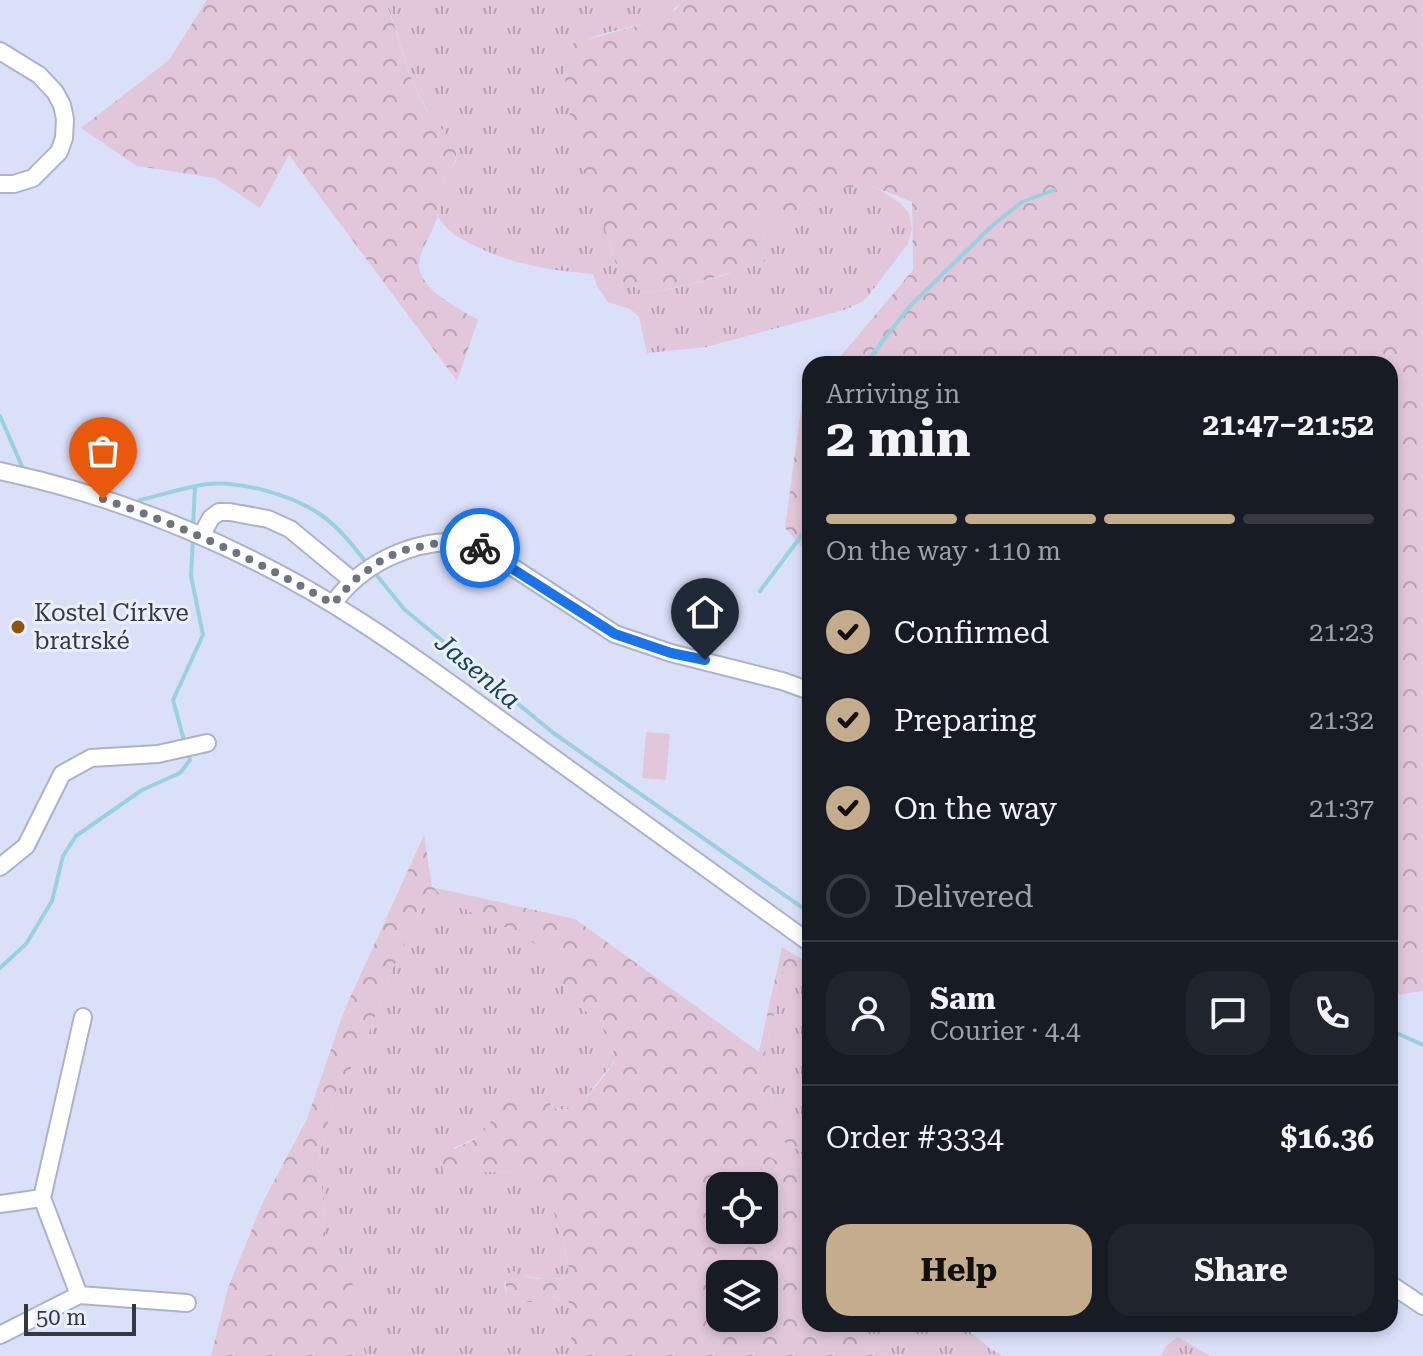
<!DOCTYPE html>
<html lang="en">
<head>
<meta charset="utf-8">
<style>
	body { margin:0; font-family:"Roboto Serif",serif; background:#20242c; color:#f1f3f6; height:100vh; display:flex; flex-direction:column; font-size:30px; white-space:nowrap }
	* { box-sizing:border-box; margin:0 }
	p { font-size:26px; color:#9ea1a6 }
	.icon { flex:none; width:44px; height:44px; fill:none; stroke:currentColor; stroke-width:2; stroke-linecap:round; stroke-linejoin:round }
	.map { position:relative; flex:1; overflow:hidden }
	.details { position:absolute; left:802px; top:356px; width:596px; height:976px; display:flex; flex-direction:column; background:#171b24; border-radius:24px; box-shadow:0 4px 12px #0003 }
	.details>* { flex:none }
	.tools { position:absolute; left:706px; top:1172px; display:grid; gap:16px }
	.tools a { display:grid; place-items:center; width:72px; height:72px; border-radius:16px; background:#171b24; box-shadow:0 4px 12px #0003; font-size:40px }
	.scale { position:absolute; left:24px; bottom:20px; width:112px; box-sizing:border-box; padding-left:8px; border:4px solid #353741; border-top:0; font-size:22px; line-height:28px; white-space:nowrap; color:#353741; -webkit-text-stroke:6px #eaeefd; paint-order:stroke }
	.pin { position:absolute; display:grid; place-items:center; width:68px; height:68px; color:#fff; margin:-82px -34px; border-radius:50% 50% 50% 0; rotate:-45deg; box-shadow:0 0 8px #0007 }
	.pin .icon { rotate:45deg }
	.courier { position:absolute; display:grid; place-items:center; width:80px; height:80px; margin:-40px; border:6px solid #1a73e8; border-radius:50%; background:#fff; color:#222; box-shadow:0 2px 10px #0007 }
	.head em { font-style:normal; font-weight:700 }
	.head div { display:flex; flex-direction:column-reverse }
	.head { display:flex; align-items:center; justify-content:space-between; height:136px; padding:0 24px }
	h1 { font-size:52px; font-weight:700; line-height:60px }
	.bar { display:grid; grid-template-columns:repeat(4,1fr); gap:12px 8px; align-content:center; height:96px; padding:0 24px }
	.bar i { height:10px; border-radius:6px; background:#363941 }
	.bar .active { background:#c4ac8c }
	.bar p { grid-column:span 4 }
	.line { display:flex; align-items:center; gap:20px; padding:0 24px; border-top:2px solid #363941 }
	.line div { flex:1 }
	.round { display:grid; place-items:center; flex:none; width:84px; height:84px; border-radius:24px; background:#20242c }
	ol { padding:0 24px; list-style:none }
	li { display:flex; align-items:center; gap:24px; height:88px }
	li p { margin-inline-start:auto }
	li .icon { padding:8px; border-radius:50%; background:#c4ac8c; color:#111; stroke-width:4 }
	li:last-child { color:#9ea1a6 }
	li i { width:44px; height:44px; border:4px solid #363941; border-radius:50% }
	.primary-button { display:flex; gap:16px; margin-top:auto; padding:16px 24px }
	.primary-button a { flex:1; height:92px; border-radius:24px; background:#c4ac8c; color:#111; font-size:32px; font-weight:700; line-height:92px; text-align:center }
	.primary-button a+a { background:#20242c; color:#f1f3f6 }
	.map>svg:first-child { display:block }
	.grass { fill:url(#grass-tufts) }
	.forest { fill:url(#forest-crowns); fill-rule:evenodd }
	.pitch { fill:#e1c7d9 }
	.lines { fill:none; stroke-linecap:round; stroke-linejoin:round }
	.stream { stroke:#99d1e1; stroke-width:4 }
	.minor-casing { stroke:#adb2ca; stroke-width:20 }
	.minor { stroke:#fff; stroke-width:16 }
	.done { stroke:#6f7281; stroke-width:8; stroke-dasharray:0 14.4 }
	.route { stroke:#1a73e8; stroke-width:10 }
	.poi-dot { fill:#8d560b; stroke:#eaeefd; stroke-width:3 }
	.labels { text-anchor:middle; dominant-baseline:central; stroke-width:6; stroke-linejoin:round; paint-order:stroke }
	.poi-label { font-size:24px; fill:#353741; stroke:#eaeefd; text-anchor:start }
	.water-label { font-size:26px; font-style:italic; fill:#144651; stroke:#eaeefd }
</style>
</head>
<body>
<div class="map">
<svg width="1423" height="1356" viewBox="0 0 1423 1356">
	<defs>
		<pattern id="grass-tufts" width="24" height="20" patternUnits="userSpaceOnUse" patternTransform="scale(2)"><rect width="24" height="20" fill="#e1c7d9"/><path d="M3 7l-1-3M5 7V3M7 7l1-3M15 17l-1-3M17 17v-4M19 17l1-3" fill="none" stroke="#b7a2b2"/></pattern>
		<pattern id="forest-crowns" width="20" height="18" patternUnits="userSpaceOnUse" patternTransform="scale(2)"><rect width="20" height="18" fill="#e1c7d9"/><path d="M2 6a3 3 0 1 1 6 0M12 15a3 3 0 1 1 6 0" fill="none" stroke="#b7a2b2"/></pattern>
	</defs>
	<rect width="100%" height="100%" fill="#dbe0f9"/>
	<path class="grass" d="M384,0H683C663,25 625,26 596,36C584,40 573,49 562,55L567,92L620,279L645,293L676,288L715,278L765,261L763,223L802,208L832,190L857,186L877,188L900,203L909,213L912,229L908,244L864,301L844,310L706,347L647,353L639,317L630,309L608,302L597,286L593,274C542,270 499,262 455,235C449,231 443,223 438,217C440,205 440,191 445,180C448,169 459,165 456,152C454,143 434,120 428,111C405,77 402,36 384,0Z
		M432,888L479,917L510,929L559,958L565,993L568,999L587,1012L612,1036L615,1060L583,1101L574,1108L564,1110L553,1107L501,1105C485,1134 484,1136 452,1148L492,1172L516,1173L534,1181L550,1198L568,1263L570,1278L542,1279L519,1275L506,1280L504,1285L507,1294C516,1298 524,1305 535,1301L538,1295L544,1294L569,1302L572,1356H366L358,1333L345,1264L323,1229L324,1197L317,1164L336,1091L363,1050L390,974Z
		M785,971H793L810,985V1144L802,1141L776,1115L764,1058L774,1014L778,977Z
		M773,1136L810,1156V1179L764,1155L762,1142L764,1137Z
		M837,1324H960L991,1349L1002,1356H887L864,1343Z
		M1178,1337L1210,1356H1161L1166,1346Z"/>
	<path class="forest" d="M207,0H384C401,35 405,75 426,109C434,120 455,142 456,154C456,167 447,171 444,182C441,193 441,206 437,218C433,231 424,244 420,257C411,286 458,308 478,320L457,381L289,155L260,208L215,178L137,166L81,128L169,60Z
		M683,0H1423V991L1390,996V364H834L913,270L912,202L877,188L857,186L832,190L802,208L763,223L765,261C725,275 687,287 645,293L634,286H629L620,279L611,246L581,165L571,125L562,55L571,44L640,25L676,9Z
		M810,392V556L785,528L802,401Z
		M424,835L432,887L575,919L759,1052L782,947L810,964V985L793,971H785L778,977L774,1014L764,1058L776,1115L802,1141L810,1144V1156L773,1136L764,1137L762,1142L764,1154L810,1179V1324H837L864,1343L887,1356H572L569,1302L545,1294L538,1295L535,1301C524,1305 516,1298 507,1294C505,1283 504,1278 512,1270C528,1282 551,1279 570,1278L568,1262L550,1199L534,1181L516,1173L492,1172L443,1175L442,1159C456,1144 465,1147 479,1136C492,1126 493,1113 502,1105C512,1095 532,1097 545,1097C548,1100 550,1105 553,1107C576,1122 604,1075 615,1061L611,1036L587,1012L568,999L565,993L559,958L510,929L479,917L432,889L390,974L363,1050L336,1091L317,1164L324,1197L323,1229L345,1264L352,1280L358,1333L366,1356H211L228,1288L263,1202L307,1119L344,1011ZM764,1186V1230H720V1186ZM764,1274V1318H720V1274Z"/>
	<path class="pitch" d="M646,732L670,734L666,780L642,778Z"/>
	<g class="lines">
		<path class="stream" d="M865,364L910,306L993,225L1022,202L1054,190
			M0,416L25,473
			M140,500C162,495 185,487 208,484C241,481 293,495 321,515C340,528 354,547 368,565
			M193,526L195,487
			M374,572L404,609L552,732L810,913
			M760,591L804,532L806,486L810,478
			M185,744L173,700L203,635L191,576L193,539
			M0,968L26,944L52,901L63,856L76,836L142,790L180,773L190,760L188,753
			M1390,1030L1423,1045"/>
		<defs>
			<path id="minor" d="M0,51L39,75L55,92L62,105L65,119L64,138L59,152L33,178L14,184H0
				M0,471C127,498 252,551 361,622C419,659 474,701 530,741C623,808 716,876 810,943
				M201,536L211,518L219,512H230L268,519L290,529L353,581
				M333,604C360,565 411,540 458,542C466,542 475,546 483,548L615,634L671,653L782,681L810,691
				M0,867L26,846L62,774L91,758L158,754L207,743
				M83,1017L42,1198L79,1295L187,1303
				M0,1204L42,1198
				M1390,1284L1423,1306
				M0,1335L79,1295"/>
		</defs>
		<use href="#minor" class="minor-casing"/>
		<use href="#minor" class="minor"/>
	</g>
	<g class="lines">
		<path class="done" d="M103,499C183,526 259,561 333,604L353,581L379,562L400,551L437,543L461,542L480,548"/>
		<path class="route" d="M480,548L615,634L671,653L705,660"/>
	</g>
	<circle class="poi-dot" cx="18" cy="627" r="8"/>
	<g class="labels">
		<g class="poi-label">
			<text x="34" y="613">Kostel Církve<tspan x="34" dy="28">bratrské</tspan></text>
		</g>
		<g class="water-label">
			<text transform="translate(478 671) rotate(40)">Jasenka</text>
		</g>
	</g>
</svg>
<div class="tools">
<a><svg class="icon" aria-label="locate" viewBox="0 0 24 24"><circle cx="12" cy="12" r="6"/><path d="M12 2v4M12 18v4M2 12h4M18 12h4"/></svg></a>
<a><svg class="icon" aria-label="layers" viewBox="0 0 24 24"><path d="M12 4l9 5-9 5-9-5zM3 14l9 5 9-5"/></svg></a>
</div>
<div class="scale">50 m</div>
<div class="pin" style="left:103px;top:499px;background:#ea580c"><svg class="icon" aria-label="bag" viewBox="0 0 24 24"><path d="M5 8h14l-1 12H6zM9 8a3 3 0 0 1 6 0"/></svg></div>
<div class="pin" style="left:705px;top:660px;background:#1f2937"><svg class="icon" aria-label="home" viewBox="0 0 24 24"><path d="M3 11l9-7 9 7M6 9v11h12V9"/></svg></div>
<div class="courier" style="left:480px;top:548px"><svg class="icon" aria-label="bike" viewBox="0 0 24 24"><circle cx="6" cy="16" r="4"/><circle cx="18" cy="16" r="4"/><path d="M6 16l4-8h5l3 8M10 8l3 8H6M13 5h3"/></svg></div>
<section class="details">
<div class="head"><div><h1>2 min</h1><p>Arriving in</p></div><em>21:47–21:52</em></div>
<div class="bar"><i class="active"></i><i class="active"></i><i class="active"></i><i></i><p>On the way · 110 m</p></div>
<ol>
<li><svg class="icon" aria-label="check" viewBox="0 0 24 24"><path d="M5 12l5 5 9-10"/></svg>Confirmed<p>21:23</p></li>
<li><svg class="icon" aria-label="check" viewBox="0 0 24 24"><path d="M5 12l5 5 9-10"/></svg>Preparing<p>21:32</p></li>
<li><svg class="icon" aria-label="check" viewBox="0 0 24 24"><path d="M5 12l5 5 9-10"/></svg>On the way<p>21:37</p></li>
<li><i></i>Delivered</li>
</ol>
<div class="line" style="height:144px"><a class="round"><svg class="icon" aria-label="person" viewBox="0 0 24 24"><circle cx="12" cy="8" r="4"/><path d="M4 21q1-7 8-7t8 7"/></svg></a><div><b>Sam</b><p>Courier · 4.4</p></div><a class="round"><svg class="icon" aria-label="chat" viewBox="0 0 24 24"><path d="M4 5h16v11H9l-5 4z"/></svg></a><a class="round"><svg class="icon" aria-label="phone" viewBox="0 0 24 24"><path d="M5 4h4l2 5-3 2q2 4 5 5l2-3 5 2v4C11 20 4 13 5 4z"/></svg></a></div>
<div class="line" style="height:104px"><div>Order #3334</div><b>$16.36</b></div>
<div class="primary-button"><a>Help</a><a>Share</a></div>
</section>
</div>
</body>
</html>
